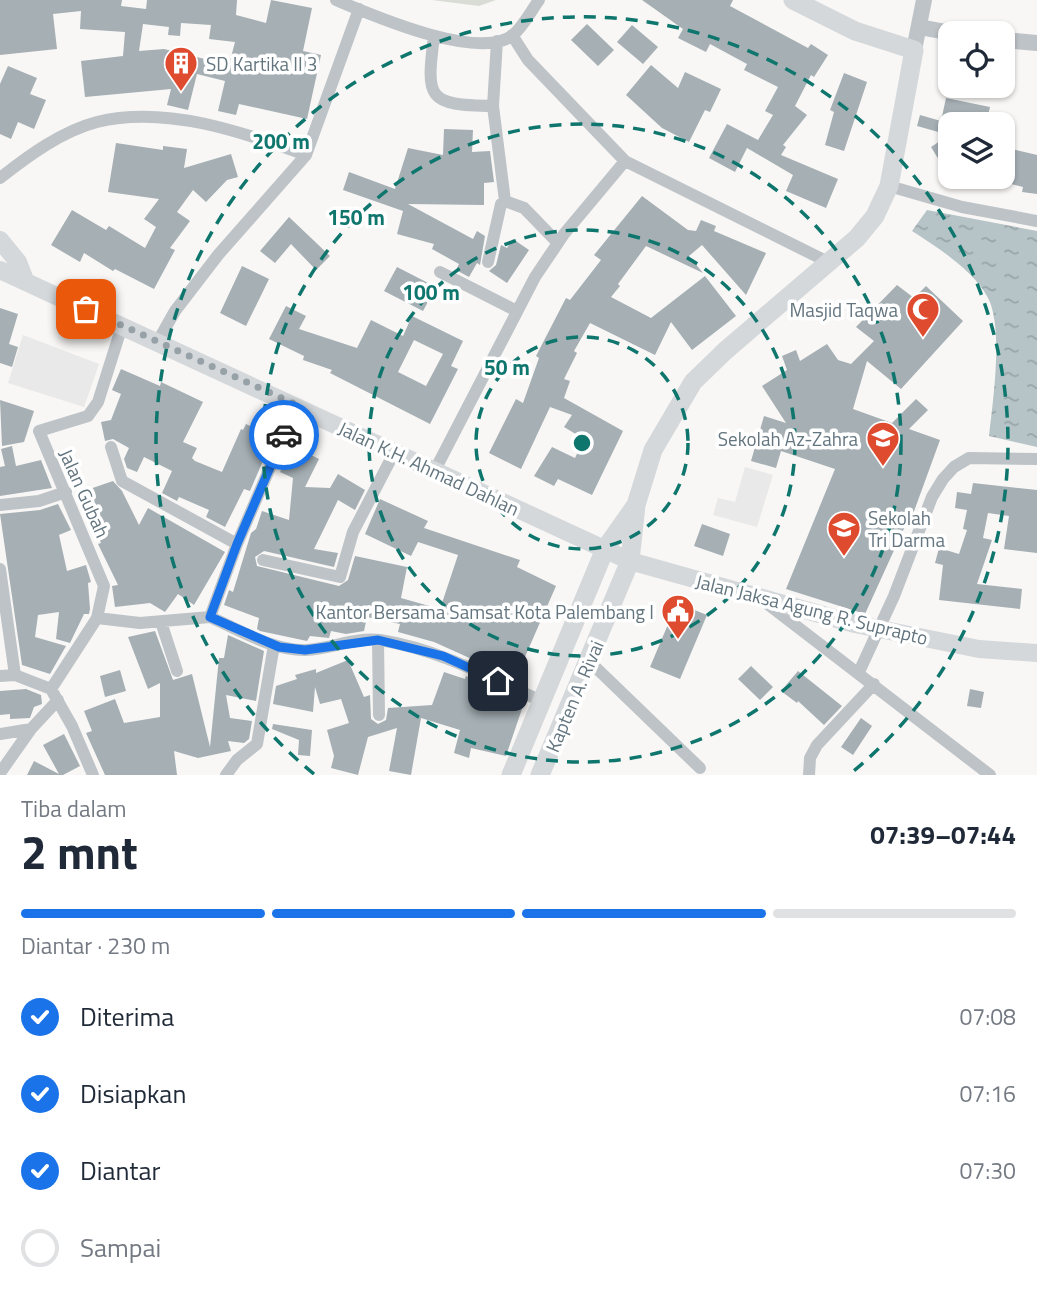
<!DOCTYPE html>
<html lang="id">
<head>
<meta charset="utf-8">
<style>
	body { margin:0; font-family:"Titillium Web",sans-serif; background:#f6f6f7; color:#1f2937; height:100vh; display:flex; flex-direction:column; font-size:26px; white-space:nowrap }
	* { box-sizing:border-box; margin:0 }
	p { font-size:23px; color:#747a83 }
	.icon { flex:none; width:38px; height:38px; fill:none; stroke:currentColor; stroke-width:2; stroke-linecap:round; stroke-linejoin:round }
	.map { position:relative; height:775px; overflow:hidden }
	.details { display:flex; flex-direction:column; background:#fff; flex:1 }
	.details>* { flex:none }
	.buttons { position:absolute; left:938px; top:21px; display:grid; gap:14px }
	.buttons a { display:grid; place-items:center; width:77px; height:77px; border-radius:14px; background:#fff; box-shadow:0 2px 5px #0004; font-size:35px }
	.pin { position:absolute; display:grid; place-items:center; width:60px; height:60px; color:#fff; margin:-30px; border-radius:14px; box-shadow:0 4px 10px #0006 }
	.courier { position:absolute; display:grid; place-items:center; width:70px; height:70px; margin:-35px; border:5px solid #1a73e8; border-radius:50%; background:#fff; color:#222; box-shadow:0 2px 9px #0007 }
	.head em { font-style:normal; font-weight:700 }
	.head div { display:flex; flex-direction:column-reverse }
	.head { display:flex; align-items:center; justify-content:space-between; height:119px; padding:0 21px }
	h1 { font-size:46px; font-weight:700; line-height:52px }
	.bar { display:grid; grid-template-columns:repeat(4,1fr); gap:10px 7px; align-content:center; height:84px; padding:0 21px }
	.bar i { height:9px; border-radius:5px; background:#e0e1e3 }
	.bar .active { background:#1a73e8 }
	.bar p { grid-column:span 4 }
	ol { padding:0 21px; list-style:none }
	li { display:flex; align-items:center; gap:21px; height:77px }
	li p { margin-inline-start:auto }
	li .icon { padding:7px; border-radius:50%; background:#1a73e8; color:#fff; stroke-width:4 }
	li:last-child { color:#747a83 }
	li i { width:38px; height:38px; border:4px solid #e0e1e3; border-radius:50% }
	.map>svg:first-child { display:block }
	.built { fill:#e8e9e8 }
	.park { fill:url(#park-crowns) }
	.water { fill:url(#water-ripples) }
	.building { fill:#a5afb4; fill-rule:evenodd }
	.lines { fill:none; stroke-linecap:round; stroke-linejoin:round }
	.minor { stroke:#bec3c7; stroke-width:12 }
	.tertiary { stroke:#bec3c7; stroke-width:16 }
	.secondary { stroke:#d4d8db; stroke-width:18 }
	.primary { stroke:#d4d8db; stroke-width:19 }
	.done { stroke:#97a2a8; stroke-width:7; stroke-dasharray:0 12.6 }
	.route { stroke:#1a73e8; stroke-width:9 }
	.ring { fill:none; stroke:#0f766e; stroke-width:3.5; stroke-dasharray:12 9 }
	.labels { text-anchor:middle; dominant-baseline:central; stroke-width:7; stroke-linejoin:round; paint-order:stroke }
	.poi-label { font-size:19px; fill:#63757f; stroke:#fff; text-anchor:end }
	.street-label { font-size:19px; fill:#63757f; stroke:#fff }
	.centre { fill:#0f766e; stroke:#fff; stroke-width:3.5 }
	.ring-label { font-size:21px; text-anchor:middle; font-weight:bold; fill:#0f766e; stroke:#fff; stroke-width:7; stroke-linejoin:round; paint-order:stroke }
</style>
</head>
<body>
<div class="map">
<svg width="1037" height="775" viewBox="0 0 1037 775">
	<defs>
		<pattern id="park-crowns" width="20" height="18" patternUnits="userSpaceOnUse" patternTransform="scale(1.75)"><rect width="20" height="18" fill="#d8dcd4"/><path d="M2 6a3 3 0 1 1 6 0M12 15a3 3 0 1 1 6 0" fill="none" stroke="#b3b7b1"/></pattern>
		<pattern id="water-ripples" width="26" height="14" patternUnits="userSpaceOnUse" patternTransform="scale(1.75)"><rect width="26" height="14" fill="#b6c4c7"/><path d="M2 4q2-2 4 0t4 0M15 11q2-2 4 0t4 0" fill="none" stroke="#98a4a7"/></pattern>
	</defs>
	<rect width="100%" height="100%" fill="#f8f7f5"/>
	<path class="built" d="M23,335L99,364L84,407L8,383Z
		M745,467L773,475L757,527L713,515L718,498L735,502Z"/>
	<path class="park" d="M432,0H496L479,6Z"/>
	<path class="water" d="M927,210L1037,231V447L989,436C993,400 1002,339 991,305C981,275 937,247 912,231Z"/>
	<path class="building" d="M0,0H122L121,6L146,9L147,0H237L236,15L266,23L271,0L312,8L303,51L321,55L307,119L239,104L236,115L218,111L225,81L197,74L188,110L167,105L171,89L85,97L81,61L123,56L125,32L80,29L81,11L53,14L57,49L0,55ZM181,23L211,25L209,39L235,42L229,65L164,49L139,51L143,24L169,27L168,35L180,36Z
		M642,0H733L730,6L808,48L811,44L828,55L814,77L811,75L795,106L807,115L783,145L786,147L781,155L838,179L826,208L786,191L793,175L747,148L735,172L709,158L727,124L758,140L773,115L765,111L778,87L744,70L747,64L710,44L706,52L678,38L683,29Z
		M587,24L614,50L598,66L571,40Z
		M632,25L658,47L643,64L617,42Z
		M651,65L678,88L685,72L721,89L710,112L705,110L689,142L662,128L626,95Z
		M8,66L37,78L30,94L46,100L34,129L18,122L11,139L0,134V84Z
		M844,73L867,82L844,151L825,145L834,112L830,110Z
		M946,98L990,107L986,124L950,119V178L931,147L949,135L917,126L920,115L941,121Z
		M444,129L473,130L472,152L490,151L494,182L484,183V205L408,204L473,239L477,231L485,236L480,265L477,263L469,277L456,270L459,264L432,249L434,244L397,234L403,211L343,190L349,172L395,189L408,148L443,155Z
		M116,143L163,150V146L187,149L184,168L231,154L238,177L227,180L206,202L193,190L177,212L190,221L170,248L175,250L154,289L115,269L113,271L84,253L80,262L51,245L72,210L106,230L109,226L145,248L156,227L144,219L159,199L108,192Z
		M1003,147L1037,155V194L1022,192L1023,187L1003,182Z
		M642,196L688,230L696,231L701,220L716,226L714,231L766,253L746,295L702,245L689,256L703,273L646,246L618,284L620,286L611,297L651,318L705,276L736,316L692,350L671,322L655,355L590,323L574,351L577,353L564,379L570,381L564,398L623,431L592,495L558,479L554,486L534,476L552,447L575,458L584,439L564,427L572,415L550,407L521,469L489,453L516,399L523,403L539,358L536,356L566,298L570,300L601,260L594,255Z
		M289,217L330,256L316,270L291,244L275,263L260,251Z
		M513,239L529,250L507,283L489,271L496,265L501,245L507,248Z
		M242,266L269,279L246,326L220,313Z
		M397,267L436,287L423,311L384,291Z
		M897,285L914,298L926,286L963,321L901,389L867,361L853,409L892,423L916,399L928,410L909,429L940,440L909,525L906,524L865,614L786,589L835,469L781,451L776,468L751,461L764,416L786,423L762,386L787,370L782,356L796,350L800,361L827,344L838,360L851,364L874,341L856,327Z
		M286,306L306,316L299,329L357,348L371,320L403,336L412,316L463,341L451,366L458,369L430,424L330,373L332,370L303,360L304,356L269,339ZM414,340L443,354L426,386L398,372Z
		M0,308L18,314L9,344L18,347L12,367L0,363Z
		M121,369L160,386L161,382L203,402L183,442L197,448L192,458L195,461L222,472L241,429L243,430L246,424L265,433L263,439L271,442L250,491L244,489L225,527L206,517L209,510L179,497L177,501L162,493L172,471L144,457L137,472L127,468L124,459L129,448L113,439L105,441L101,422L111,420L121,394L112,390Z
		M0,400L34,411L24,442L2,446Z
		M12,446L16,466L41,460L52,488L0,496V467L5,466L1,449Z
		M293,446L319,459L305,487L330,488L338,474L365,490L355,510L338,500L314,549L338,553L334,567L264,551L255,557L257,566L339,586L348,580L355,556L407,567L401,598L440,609L458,555L418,542L411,556L365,534L380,499L428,521L424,528L520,560L517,567L556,586L517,675L495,665L494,669L434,642L398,632L400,624L367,617L364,631L346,634L331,631L329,638L310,636L307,641L260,631L257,629L259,618L224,605L229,590L233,592L251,533L256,529L262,511L289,520L293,478L280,472Z
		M113,481L122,491L139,525L148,508L225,552L194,605L178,594L165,612L150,603L115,607L112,586L118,585L98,544L101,543L92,522L88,523L83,513L78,493Z
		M973,483L1037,490V553L1004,549L1009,516L988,513L983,538L992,540L977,584L1022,589L1020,609L939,600L943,565L935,563L939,548L959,554L967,530L963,529L967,510L955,508L957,492L971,494Z
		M58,504L71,530L59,535L67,571L86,565L91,582L88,583L90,609L89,614H84L70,643L56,639L59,612L38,615L35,637L66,646L50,674L22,665L0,514L40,510Z
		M702,524L730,534L723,556L694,546Z
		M677,603L707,615L680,679L650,667Z
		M155,631L173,680L192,674L210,747L219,658H224L228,635L264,651L256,701L226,695L230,718L252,721L249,739L244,743L228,741L231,751L198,758L174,751L177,775H105L86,733L92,731L84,711L115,699L124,723L160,717V683L148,689L128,637Z
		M348,660L364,697L370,695L371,719L378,724L386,720L388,708L432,705L444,672L465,679L466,676L524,703L506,756L471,748L469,758L454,753L460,730L421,718L411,775L389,771L397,728L368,737L358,775L331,768L334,756L327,730L349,723L341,699L320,704L315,687L313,712L273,704L276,686L297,679L295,675L316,669V673Z
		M751,666L773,687L760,700L738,679Z
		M120,670L126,691L105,697L100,676Z
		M798,671L842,706L824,725L798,701L797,703L781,691Z
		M26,689L41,695L42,704L34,707L30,718L10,719V714L0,715V691Z
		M970,689L984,692L981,708L967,706Z
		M861,718L872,726L853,755L841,747Z
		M273,724L312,730L310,756L298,755L299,740L272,729Z
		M64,734L80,766L63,775H27L34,761L59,774L43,745Z"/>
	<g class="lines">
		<path class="minor" d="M336,0C372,15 479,62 513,35C523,27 531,11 539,0
			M512,35L528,60L625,161L830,263
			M434,36C426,99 427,105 493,106L497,41
			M493,106L505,201
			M0,178C28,156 62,131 97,122C165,105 243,132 306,155
			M889,186L962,207L1037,221
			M488,262L501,204L505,201L524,208L558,243
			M440,272L517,311
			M158,341L175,311L218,255L306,155L359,9
			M111,447L122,481L237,544
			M435,470L535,277L564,234L625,161
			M0,505L39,501L66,492
			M263,560L340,577L353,532L395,451
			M0,569L15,675L0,676
			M765,602L990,775
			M210,617C240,630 273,651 306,650C330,649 356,637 380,640C438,649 489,677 541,701
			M210,617L237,544L297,405
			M97,618L140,623L210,617
			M161,622L177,671
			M378,640L379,715
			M589,661L700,768
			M859,672L894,596L932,497L943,479L954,467L969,458L1037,459
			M15,675L51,689
			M0,734L31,729
			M0,773L31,729L58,700
			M93,775L72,726L51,689L97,618L104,586L39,431L88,416L98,402L122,326
			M226,775L237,760L257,744L274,645
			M809,775L810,758L817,745L874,684"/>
		<path class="tertiary" d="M919,27L952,33
			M1003,40L1037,43
			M914,50L924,0"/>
		<path class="secondary" d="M0,240L18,262L25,280
			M0,270L630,561L855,624L979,649L1037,653"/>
		<path class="primary" d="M511,775L605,549L636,505
			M540,775L630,561L636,505L653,450L693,382L725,351L857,238L875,216L889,186L914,50L855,31L793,0"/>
	</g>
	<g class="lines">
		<path class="done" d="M86,309L297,405L284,435"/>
		<path class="route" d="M284,435L237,544L210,617L279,647L305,650L378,640L443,656L498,681"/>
	</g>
	<g class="ring">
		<circle cx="582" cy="443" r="106"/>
		<circle cx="582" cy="443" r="213"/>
		<circle cx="582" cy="443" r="319"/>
		<path d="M314 774A426 426 0 1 1 850 774"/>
	</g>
	<defs>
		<symbol id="building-pin" viewBox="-11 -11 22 30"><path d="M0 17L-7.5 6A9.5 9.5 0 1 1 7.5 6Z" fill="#df4b2e" stroke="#fff"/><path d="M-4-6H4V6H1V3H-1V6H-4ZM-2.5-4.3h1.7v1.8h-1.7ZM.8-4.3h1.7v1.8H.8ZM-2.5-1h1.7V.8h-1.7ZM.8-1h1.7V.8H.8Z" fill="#fff"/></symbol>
		<symbol id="mosque-pin" viewBox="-11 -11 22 30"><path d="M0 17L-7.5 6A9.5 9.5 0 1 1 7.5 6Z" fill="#df4b2e" stroke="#fff"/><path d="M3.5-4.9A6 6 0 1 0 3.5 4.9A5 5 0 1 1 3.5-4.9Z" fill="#fff"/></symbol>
		<symbol id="school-pin" viewBox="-11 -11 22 30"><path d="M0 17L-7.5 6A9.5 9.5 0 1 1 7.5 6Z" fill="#df4b2e" stroke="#fff"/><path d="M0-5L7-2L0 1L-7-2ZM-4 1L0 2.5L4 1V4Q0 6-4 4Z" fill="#fff"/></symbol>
		<symbol id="civic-pin" viewBox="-11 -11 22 30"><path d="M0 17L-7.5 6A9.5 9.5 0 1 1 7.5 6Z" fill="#df4b2e" stroke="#fff"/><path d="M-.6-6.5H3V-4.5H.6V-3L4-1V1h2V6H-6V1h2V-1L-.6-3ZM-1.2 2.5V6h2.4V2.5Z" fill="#fff"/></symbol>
	</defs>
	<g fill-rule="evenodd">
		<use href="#building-pin" x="162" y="44" width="38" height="52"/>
		<use href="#mosque-pin" x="904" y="290" width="38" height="52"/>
		<use href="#school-pin" x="864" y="419" width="38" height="52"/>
		<use href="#school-pin" x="825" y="509" width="38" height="52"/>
		<use href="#civic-pin" x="659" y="592" width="38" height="52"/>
	</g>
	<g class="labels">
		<g class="poi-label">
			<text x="206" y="63" text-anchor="start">SD Kartika II 3</text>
			<text x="898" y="309">Masjid Taqwa</text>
			<text x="858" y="438">Sekolah Az-Zahra</text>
			<text x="868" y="517" text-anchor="start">Sekolah<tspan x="868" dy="22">Tri Darma</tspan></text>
			<text x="654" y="611">Kantor Bersama Samsat Kota Palembang I</text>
		</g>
		<g class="street-label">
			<text transform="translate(429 468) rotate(25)">Jalan K.H. Ahmad Dahlan</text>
			<text transform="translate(85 493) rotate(66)">Jalan Gubah</text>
			<text transform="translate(812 609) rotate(14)">Jalan Jaksa Agung R. Suprapto</text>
			<text transform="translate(574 696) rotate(-67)">Kapten A. Rivai</text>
		</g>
	</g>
	<circle cx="582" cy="443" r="10" class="centre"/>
	<g class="ring-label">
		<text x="281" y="149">200 m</text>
		<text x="356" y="225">150 m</text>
		<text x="431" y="300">100 m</text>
		<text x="507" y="375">50 m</text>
	</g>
</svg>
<div class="buttons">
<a><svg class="icon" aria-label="locate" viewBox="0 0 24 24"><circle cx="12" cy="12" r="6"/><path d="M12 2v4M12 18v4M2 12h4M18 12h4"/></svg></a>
<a><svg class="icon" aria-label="layers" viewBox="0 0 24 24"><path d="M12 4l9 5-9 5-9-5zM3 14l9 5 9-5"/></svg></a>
</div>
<div class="pin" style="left:86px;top:309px;background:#ea580c"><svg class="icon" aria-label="bag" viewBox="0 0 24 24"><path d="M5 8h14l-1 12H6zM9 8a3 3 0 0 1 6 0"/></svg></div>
<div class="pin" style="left:498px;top:681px;background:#1f2937"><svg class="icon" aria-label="home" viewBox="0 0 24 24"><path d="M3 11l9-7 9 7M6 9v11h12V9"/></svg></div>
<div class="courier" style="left:284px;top:435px"><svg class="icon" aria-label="car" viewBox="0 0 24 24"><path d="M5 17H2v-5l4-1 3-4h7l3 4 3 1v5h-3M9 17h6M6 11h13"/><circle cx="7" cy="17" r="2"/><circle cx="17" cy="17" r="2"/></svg></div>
</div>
<section class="details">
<div class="head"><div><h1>2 mnt</h1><p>Tiba dalam</p></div><em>07:39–07:44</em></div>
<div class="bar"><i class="active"></i><i class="active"></i><i class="active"></i><i></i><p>Diantar · 230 m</p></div>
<ol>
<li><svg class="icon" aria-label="check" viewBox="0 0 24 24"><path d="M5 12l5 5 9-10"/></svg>Diterima<p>07:08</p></li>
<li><svg class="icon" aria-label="check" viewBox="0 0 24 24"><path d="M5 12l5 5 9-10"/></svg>Disiapkan<p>07:16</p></li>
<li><svg class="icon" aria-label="check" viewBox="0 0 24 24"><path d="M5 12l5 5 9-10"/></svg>Diantar<p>07:30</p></li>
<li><i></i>Sampai</li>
</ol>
</section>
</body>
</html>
